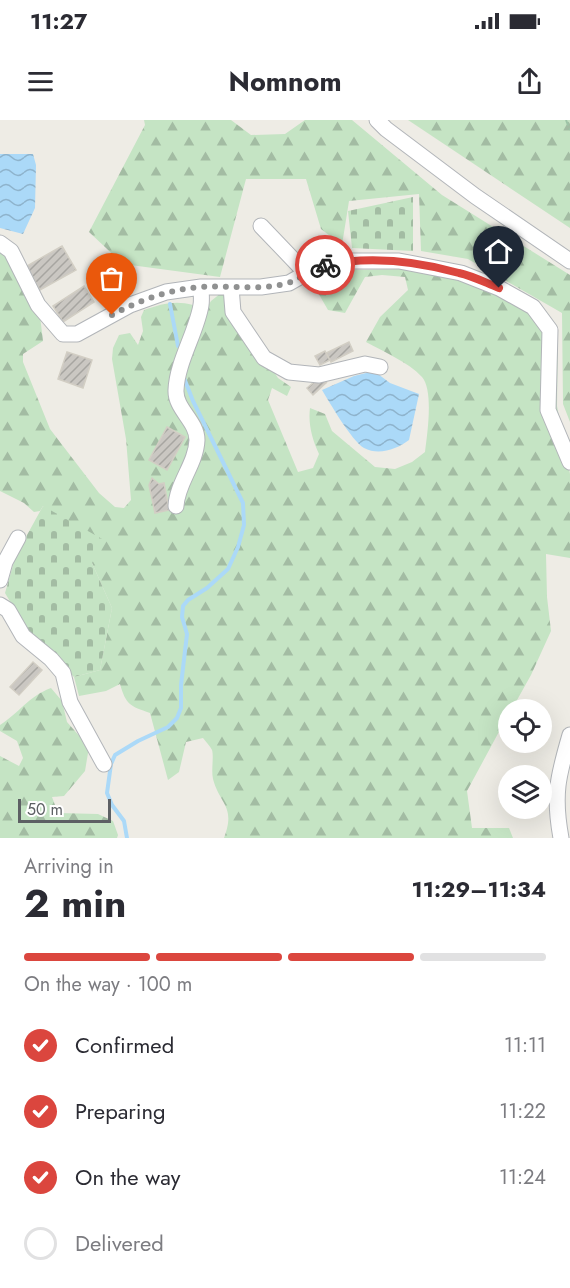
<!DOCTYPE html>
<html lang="en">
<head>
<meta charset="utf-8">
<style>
	body { margin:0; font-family:Jost,sans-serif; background:#f7f7f7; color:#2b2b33; height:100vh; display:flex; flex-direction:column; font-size:22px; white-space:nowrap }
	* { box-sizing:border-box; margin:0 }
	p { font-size:20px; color:#7c7c81 }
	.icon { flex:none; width:33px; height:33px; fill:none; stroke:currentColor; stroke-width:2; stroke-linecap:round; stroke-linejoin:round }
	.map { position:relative; height:718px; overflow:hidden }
	.panel { display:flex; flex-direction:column; background:#fff; flex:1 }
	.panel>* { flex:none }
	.tools { position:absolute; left:498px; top:579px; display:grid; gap:12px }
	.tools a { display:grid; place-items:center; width:54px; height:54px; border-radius:50%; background:#fff; box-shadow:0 6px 24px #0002; font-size:30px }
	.scale { position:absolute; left:18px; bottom:15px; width:93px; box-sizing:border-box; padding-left:6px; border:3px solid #5d6064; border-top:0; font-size:16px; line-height:21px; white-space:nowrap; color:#5d6064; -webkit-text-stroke:4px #fff; paint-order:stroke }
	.pin { position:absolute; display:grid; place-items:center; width:51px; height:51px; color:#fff; margin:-62px -26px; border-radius:50% 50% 50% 0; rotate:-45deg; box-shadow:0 0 6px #0007 }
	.pin .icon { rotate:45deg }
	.courier { position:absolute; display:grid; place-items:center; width:60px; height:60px; margin:-30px; border:4px solid #db463e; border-radius:50%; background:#fff; color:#222; box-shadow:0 2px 8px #0007 }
	.head em { font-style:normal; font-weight:700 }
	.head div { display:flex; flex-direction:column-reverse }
	.head { display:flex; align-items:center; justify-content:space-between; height:102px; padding:0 24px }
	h1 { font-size:39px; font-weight:700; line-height:45px }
	.bar { display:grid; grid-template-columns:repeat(4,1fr); gap:9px 6px; align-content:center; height:72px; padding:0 24px }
	.bar i { height:8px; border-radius:4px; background:#e1e1e2 }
	.bar .current { background:#db463e }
	.bar p { grid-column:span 4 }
	ol { padding:0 24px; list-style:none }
	li { display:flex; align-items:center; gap:18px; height:66px }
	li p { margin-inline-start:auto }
	li .icon { padding:6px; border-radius:50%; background:#db463e; color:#fff; stroke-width:4 }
	li:last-child { color:#7c7c81 }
	li i { width:33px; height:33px; border:3px solid #e1e1e2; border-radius:50% }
	.status { display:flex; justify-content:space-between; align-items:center; height:42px; padding:0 30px; background:#fff; direction:ltr }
	.status svg { height:16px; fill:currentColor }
	header { display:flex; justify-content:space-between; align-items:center; height:78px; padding:0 24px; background:#fff; font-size:27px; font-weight:700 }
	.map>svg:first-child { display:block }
	.forest { fill:url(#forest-firs) }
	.cemetery { fill:url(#cemetery-stones) }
	.water { fill:url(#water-waves) }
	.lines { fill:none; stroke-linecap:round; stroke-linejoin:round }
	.stream { stroke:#abd9f8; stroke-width:4 }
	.building { fill:url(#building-hatch); stroke:#d2cec4; stroke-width:1.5 }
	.minor-casing { stroke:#b2b5b9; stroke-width:17 }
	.path { stroke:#9ec4a7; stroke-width:2; stroke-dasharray:6 3; stroke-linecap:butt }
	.minor { stroke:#fff; stroke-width:15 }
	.done { stroke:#909191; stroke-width:6; stroke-dasharray:0 10.8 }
	.route { stroke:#db463e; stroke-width:8 }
</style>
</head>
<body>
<div class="status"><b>11:27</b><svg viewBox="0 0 49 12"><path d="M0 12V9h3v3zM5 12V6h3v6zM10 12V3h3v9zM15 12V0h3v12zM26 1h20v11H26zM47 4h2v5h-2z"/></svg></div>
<header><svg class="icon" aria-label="menu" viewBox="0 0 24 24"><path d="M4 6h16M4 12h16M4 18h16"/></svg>Nomnom<svg class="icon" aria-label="share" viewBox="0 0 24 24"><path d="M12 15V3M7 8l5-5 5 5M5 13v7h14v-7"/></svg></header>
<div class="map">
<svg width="570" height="718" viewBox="0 0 570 718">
	<defs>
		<pattern id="forest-firs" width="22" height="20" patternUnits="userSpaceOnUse" patternTransform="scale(1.5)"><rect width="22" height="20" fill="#c5e4c4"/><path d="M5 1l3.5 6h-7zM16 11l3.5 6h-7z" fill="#a3bca3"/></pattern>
		<pattern id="cemetery-stones" width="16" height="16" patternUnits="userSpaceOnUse" patternTransform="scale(1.5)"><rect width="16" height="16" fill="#c5e4c4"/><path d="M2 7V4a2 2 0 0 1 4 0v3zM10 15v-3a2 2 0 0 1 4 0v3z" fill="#a3bca3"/></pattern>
		<pattern id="water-waves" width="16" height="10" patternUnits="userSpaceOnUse" patternTransform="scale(1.5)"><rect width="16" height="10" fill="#abd9f8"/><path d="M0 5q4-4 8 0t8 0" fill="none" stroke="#8eb3cc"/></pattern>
		<pattern id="building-hatch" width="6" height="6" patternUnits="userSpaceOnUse" patternTransform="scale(1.5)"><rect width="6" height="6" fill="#cac7c2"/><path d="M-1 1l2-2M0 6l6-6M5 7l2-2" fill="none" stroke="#a7a5a1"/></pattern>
	</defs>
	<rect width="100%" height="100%" fill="#eeece5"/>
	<path class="forest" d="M144,0H231L251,15L285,14L305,0H352L442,75L570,155V302L563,284L562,193L468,139L421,131L419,74L349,81L342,125L321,109L306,59H246L220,157L123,144L89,112L145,5Z
		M408,0H570V108Z
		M0,129L12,139L40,196L43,221L23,234V242L50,309L99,373L115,387L124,388L131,380L126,319L112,239L113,228L119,215L130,213L138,225L143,211L141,197L144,190C161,184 175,180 193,185L195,193L194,209L211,181L221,173L227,179L278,258L291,267L287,276L272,268L268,280L298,352L313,348L319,334C312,319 308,304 310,288L325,294L332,311L375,347L395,349L412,342L425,332C427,315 434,271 422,257C408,242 384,232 366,222L380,197L408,170L405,157L382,155L365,157L345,193L328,190L317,171L323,157L345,150L402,149L424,141L520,174L546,191L558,212L557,286L570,354V438L546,434L547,477L551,511L531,555L512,589L508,590V595L467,671L472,708H509L513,718H224C236,686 220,685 213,659C211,650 214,637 212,630C210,626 206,622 203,618L186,622L179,652L168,660L150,593C130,586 126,585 120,564L106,571L79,576L74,557L100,550L112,488L92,443L43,386L40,391L34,392L24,383L0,371Z
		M51,568L62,581L67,602L89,627L85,651L64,676L52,677L58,693L98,694L113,701L118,715L117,718H0V636L19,646L23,638L17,621L0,611V605C19,593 29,576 51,568Z"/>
	<path class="cemetery" d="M413,77V131L352,128L348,91Z
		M43,386L104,420L92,443L112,488L100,550L74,557L28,512L5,473L16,435Z"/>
	<path class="water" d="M0,34H33L36,45L35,88L23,114L0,108Z
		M374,251L390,263L419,274L409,320C397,329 379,336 364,328C351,320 330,283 322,270L354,256Z"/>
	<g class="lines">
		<path class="stream" d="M170,184L178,226
			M127,718L124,701L112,685L107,673L111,644L115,635L138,621L168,607L177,598L181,588V565L187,514L182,497L183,486L188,480L207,468L228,449L238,427L244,405L243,383L193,281L184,258"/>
	</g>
	<path class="building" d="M62,126L76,150L40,170L27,146Z
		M84,166L94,182L63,202L53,186Z
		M349,222L353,231L331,242L326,233Z
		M325,231L330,240L320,245L315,236Z
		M67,232L92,240L83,268L58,259Z
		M320,257L326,263L327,262L313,275L307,268Z
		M167,307L185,317L167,350L149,340Z
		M152,358L159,364L164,363L169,390L155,393L149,365Z
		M33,542L42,550L19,575L10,567Z"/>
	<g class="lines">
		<defs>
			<path id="minor" d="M377,0L386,9L475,76L570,141
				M261,106L306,153
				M0,123L11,131L38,185L63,214H77L130,185L166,172L201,167H261L289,163L317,147L342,141H399L461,153L499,168L533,187L550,210L548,290L570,342
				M231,167L233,192L264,238L289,252L319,255L365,244L380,247
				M176,386C177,363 196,344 197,320C197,301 175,289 176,270C177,242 197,211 201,185C202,179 201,173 201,167
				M0,460L5,442L18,418
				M0,485L8,490L23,516L51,539L63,553L70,582L104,644
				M561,718C553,675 558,656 570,615"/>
		</defs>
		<use href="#minor" class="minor-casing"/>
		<path class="path" d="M566,0L570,10"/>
		<use href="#minor" class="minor"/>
	</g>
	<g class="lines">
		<path class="done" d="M112,195C140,180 168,170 200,167C229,165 259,171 288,163C301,159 311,148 325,145"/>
		<path class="route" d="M325,145C369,136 416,141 459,153C473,156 486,163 499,168"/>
	</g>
</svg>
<div class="tools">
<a><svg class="icon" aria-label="locate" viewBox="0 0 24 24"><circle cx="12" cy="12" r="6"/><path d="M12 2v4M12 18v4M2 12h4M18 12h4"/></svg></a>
<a><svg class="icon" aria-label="layers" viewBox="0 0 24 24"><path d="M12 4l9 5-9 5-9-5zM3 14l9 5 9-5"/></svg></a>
</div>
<div class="scale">50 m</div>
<div class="pin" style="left:112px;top:195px;background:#ea580c"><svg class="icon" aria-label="bag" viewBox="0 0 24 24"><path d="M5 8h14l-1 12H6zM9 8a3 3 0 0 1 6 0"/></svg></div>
<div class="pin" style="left:499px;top:168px;background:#1f2937"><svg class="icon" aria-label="home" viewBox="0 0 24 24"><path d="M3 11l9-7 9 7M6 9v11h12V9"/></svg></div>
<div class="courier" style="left:325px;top:145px"><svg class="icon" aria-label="bike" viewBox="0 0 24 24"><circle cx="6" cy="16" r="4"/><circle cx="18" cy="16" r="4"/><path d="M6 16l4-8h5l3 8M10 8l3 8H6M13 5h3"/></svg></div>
</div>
<section class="panel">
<div class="head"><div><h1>2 min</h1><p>Arriving in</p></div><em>11:29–11:34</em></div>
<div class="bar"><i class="current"></i><i class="current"></i><i class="current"></i><i></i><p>On the way · 100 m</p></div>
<ol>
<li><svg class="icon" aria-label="check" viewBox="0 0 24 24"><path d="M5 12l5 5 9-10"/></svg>Confirmed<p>11:11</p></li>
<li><svg class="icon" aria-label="check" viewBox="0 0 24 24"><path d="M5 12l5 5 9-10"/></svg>Preparing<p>11:22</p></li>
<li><svg class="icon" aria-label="check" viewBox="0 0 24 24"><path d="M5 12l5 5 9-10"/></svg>On the way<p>11:24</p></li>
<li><i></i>Delivered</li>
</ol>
</section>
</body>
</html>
